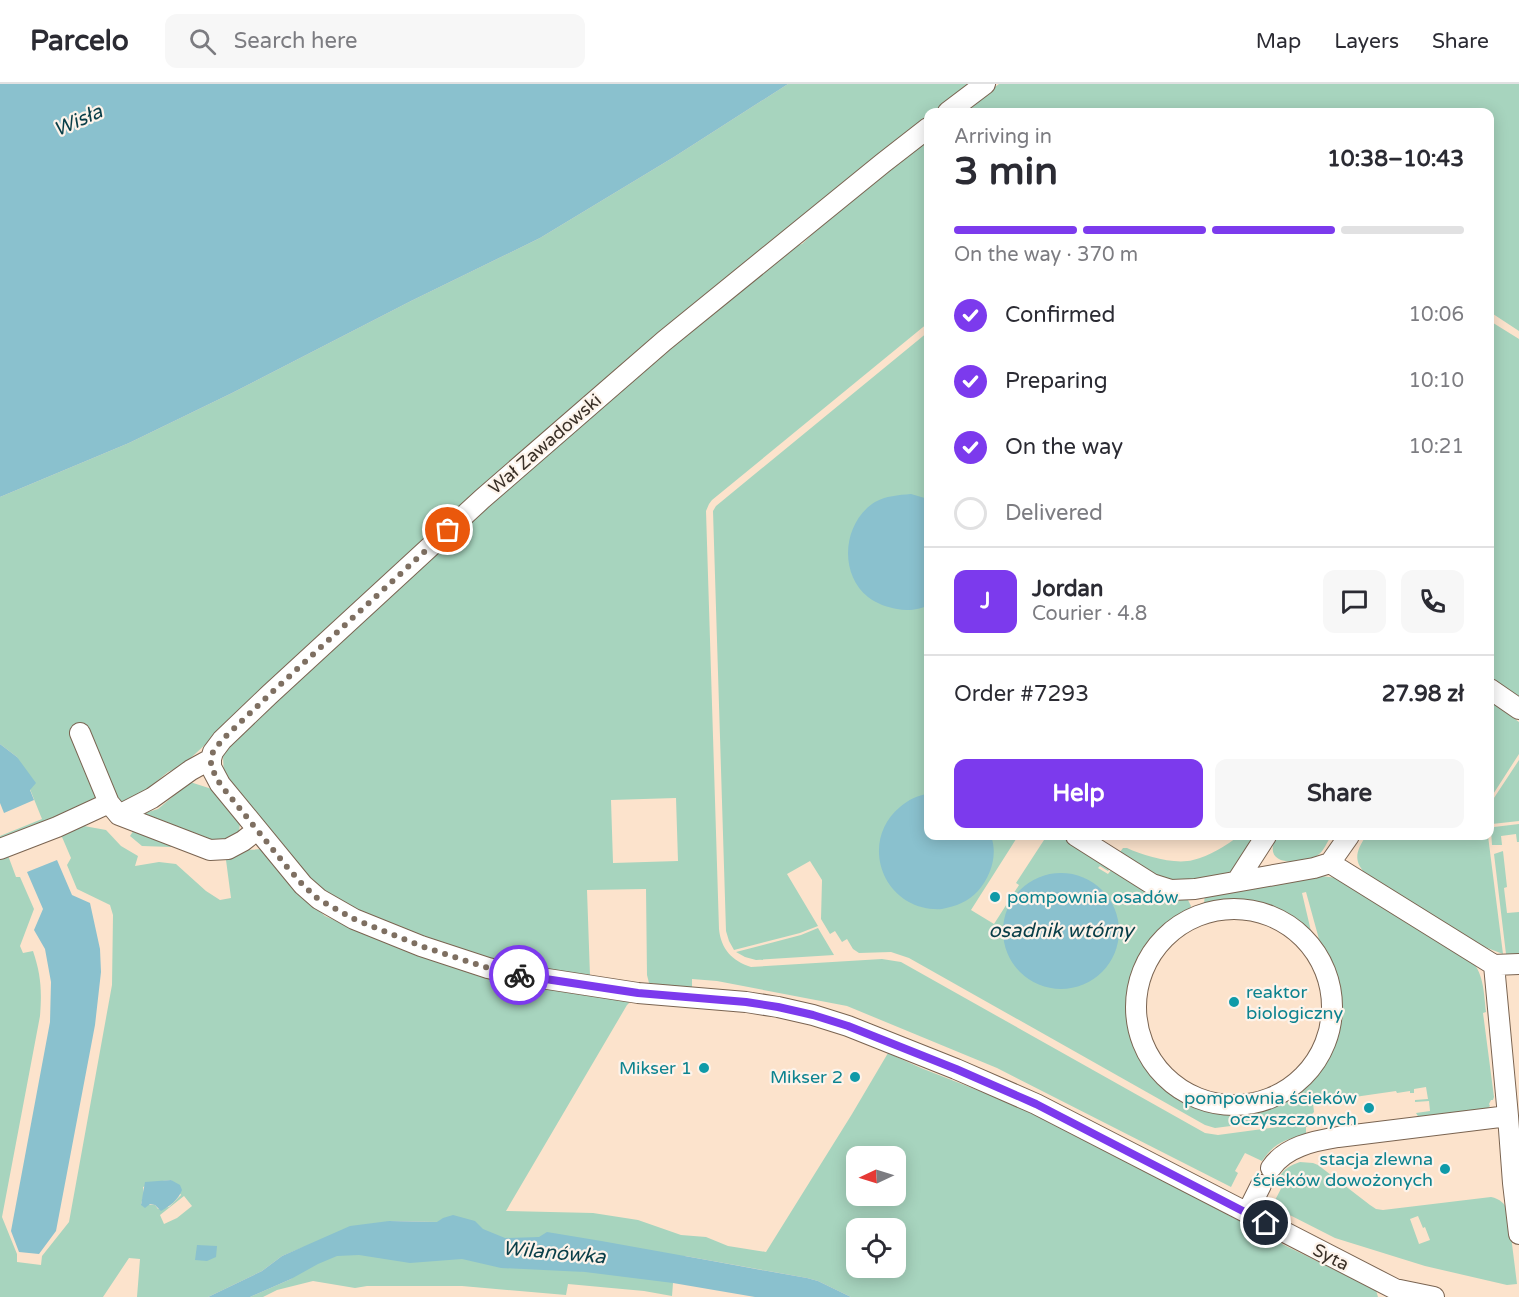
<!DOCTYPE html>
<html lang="en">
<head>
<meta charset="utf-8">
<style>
	body { margin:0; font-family:"Varela Round",sans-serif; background:#f7f7f7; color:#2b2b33; height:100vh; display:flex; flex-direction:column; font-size:22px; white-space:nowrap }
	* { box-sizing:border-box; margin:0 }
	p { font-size:20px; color:#7c7c81 }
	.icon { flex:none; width:33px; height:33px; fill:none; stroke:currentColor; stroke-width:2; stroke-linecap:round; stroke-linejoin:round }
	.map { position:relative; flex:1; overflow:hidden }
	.side { position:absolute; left:924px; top:24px; width:570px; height:732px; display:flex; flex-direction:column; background:#fff; border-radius:12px; box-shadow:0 3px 15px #0003 }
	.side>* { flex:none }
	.needle { width:39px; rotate:266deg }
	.buttons { position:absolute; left:846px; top:1062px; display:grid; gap:12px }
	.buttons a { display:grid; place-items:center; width:60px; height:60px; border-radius:12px; background:#fff; box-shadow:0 3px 15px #0003; font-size:30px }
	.pin { position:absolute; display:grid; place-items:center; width:51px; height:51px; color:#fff; margin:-26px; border:3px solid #fff; border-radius:50%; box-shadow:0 2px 6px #0007 }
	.courier { position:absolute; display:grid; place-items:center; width:60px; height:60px; margin:-30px; border:4px solid #7c3aed; border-radius:50%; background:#fff; color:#222; box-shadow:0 2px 8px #0007 }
	.headline em { font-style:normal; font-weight:700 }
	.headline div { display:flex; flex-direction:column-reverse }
	.headline { display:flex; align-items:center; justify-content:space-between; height:102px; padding:0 30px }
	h1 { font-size:39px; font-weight:700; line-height:45px }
	.bar { display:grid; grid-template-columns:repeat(4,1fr); gap:9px 6px; align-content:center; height:72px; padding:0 30px }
	.bar i { height:8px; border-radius:4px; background:#e1e1e2 }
	.bar .current { background:#7c3aed }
	.bar p { grid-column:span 4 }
	.line { display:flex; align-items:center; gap:15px; padding:0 30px; border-top:2px solid #e1e1e2 }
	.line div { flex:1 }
	.round { display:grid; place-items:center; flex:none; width:63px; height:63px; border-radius:12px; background:#f7f7f7 }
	ol { padding:0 30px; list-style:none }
	li { display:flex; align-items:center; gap:18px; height:66px }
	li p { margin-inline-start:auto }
	li .icon { padding:6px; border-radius:50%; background:#7c3aed; color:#fff; stroke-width:4 }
	li:last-child { color:#7c7c81 }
	li i { width:33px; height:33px; border:3px solid #e1e1e2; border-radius:50% }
	.primary-button { display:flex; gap:12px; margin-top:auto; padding:12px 30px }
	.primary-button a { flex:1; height:69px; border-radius:12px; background:#7c3aed; color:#fff; font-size:24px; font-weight:700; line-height:69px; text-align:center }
	.primary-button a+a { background:#f7f7f7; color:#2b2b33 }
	header { display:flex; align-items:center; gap:36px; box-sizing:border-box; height:84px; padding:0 30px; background:#fff; border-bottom:2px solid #e1e1e2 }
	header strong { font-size:28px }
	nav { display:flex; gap:33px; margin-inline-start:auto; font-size:21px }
	.search { width:420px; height:54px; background:#f7f7f7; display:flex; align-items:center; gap:15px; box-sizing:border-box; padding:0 21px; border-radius:12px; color:#7c7c81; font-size:22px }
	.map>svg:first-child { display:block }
	.green { fill:#a7d4be; fill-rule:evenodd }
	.water { fill:#8ac1ce }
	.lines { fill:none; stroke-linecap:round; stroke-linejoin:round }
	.minor-casing { stroke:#7a6451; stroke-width:22 }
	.minor { stroke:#fff; stroke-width:20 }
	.done { stroke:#7e6f61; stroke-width:6; stroke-dasharray:0 10.8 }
	.route { stroke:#7c3aed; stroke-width:8 }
	.culture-dot { fill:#0f9aa8; stroke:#fdf3ea; stroke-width:2 }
	.labels { text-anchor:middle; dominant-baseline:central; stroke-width:4.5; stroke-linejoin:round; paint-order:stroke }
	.street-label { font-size:18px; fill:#3a3027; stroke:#fdf3ea }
	.culture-label { font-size:18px; fill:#0d838f; stroke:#fdf3ea; text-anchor:end }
	.water-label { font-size:20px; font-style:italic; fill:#093e48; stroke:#fdf3ea }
</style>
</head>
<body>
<header>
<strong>Parcelo</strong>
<div class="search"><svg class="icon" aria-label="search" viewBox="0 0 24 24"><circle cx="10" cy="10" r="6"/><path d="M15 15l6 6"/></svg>Search here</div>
<nav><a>Map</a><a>Layers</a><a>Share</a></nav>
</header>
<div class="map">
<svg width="1519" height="1213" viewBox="0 0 1519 1213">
	<rect width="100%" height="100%" fill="#fce3cc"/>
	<path class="green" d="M788,0H973L935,28H928V33L734,191L425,458L182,682L168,688L146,706L120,722L101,716L0,761V752L42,735L17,673L0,660V413L129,359L232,309L411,217L540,154L674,73Z
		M999,0H1519V247L1490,228V28H960Z
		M928,54V239L712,416L709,420L706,427L719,845C721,865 732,877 751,883L882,875L901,878L1205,1049L1218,1051L1315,1038L1316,1041L1306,1043V1050C1285,1056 1275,1058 1262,1077L1245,1069L1235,1087L1238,1089L1231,1103L997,984L847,922L717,897L692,895V905L649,899L647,891L646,805L587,806L590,892L506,881L439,860L351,825L326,811L308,794L224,693L223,672L237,651L462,443L639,289L791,163L802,160L838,125ZM676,714L678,777L613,779L611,716Z
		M1490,237L1519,255V618L1490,597Z
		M928,248V752H1018L971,826L994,840L1019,801L1016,799L1044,756C1062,739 1096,769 1113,780L1108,787L1100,782L1098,784L1108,790L1115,781L1187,814L1191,822C1188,833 1177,837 1168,843C1148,859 1134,884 1131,909C1117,1030 1286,1076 1329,960C1341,929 1336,897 1320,868L1322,866L1306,808L1302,809L1314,860C1285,828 1252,815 1209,823L1204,819L1205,811L1321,792L1337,794L1472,877C1484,891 1484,910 1486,928L1483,929L1494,1013L1493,1016H1491L1489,1020L1490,1022L1484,1028L1419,1034L1416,1029L1430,1027L1429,1017L1415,1018V1016L1428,1015L1426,1003L1414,1005V1009H1410V1007L1397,1009L1396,1007L1313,1019L1314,1028L1310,1032L1215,1044L1205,1041L909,874L891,868L859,869L853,865L847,855L842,858L835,847L830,850L821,835L822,796L810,777L787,790L818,842L800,849L734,866L729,857L726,847L713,427L716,422Z
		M1490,617L1519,638V670L1490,715Z
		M1519,676V737L1492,740L1490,737V720Z
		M190,698L215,706L240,738L239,749L227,759L173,750L171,763L142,762L130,752L145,729L158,725Z
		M73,740L106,746L121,762L138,772L135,782L159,778L176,780L206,807L220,816L231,814L226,776L247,766L262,765L295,806L325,832L388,860L487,893L632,916L627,921L506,1127L593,1129L638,1136L681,1151L706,1153L728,1162L766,1168L852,1030L888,969L921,984L1031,1027L1274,1155L1277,1151L1282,1160L1376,1206L1378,1213H851L818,1197L807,1194L685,1172L677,1179L516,1164L438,1138L389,1137L380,1144L301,1164L282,1172L262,1187L208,1213H137L140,1175L129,1174L103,1213H0V769L6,766L16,793H20L34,825L20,862L23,869L33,867C41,891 42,906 40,932L2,1133L17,1170V1178L41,1181L42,1172L69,1138L112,901L113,831L110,821L77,805L67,781L71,774L59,746ZM856,1072H896V1112H856ZM171,1096L181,1111L169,1123L158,1125L155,1121L141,1120L144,1110L143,1103L162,1097ZM184,1112L192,1122L177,1134L164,1140L160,1131ZM856,1144H896V1184H856Z
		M1519,740V758H1517L1516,750L1501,752L1502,761H1492L1491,747L1494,743Z
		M1239,752H1262L1238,789L1171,801L1120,768L1123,764H1127C1144,772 1175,781 1193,776C1210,772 1225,762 1239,752Z
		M1277,752H1331C1327,758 1324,767 1318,771C1313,775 1306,776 1300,777C1280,780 1265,773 1277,752Z
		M1366,752H1488L1503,870L1482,862L1366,790C1352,776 1357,766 1366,752Z
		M1503,767L1507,803L1504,804L1507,829L1519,828V870H1506L1494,770Z
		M818,844L834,871L756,876L745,873L736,868L801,851Z
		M1300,1078L1313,1079L1318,1081L1370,1121L1376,1125L1383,1126L1491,1113C1500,1115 1505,1119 1508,1128L1517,1200L1507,1201L1425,1182L1335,1154L1272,1122L1285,1097L1279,1094C1283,1085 1291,1081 1300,1078ZM1418,1132L1423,1144L1425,1143L1430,1156L1419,1160L1410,1135Z
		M363,1161L588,1188L655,1179L673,1199L672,1212L644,1207L568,1200L566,1211L462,1202H367L355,1204L313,1197L277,1206L263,1213H250L291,1195L310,1175Z"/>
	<path class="water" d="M0,0H788L674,73L540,154L411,217L232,309L129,359L0,413Z
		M911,410L928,415V521C920,526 907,527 897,525C887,523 877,520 868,513C838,489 843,438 875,418C886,412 898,411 911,410Z
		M0,660L17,673L36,699L30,706L34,716L4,729L0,719Z
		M928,710V752H991C998,771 991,792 978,807C968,818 956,822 942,825C930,826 917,823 907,817C873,796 869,748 900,723C908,716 918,711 928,710Z
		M57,776L72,811L90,819L100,865L101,888L95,941L56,1147L39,1170L19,1168L11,1147L50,938L51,898L45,865L34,846L43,825L27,788Z
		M1003 847a58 58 0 1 1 116 0a58 58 0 1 1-116 0Z
		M171,1096L180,1101L182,1106C179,1115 169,1123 161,1127L155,1121L150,1120L145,1124L141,1121L145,1098Z
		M453,1131L475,1137L483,1145L505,1154L539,1153L547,1148C634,1162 720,1179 807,1194L818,1197L851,1213H755L673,1199L585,1188L501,1184L462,1175L410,1179L359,1171L337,1172L318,1180L291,1195L250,1213H208L262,1187L282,1172L350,1142L389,1137L437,1138L443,1134Z
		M197,1161L217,1162L216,1173L207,1177L195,1176Z"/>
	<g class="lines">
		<defs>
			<path id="minor" d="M948,28L985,0
				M1490,605L1519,625
				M80,649L109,719L119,731L210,766L228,765L243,757L257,746
				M211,675V683L220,700L303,801L319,815L354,835L421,862L488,884L515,890L638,909L746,918L778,923L813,931L848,942L956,985L1036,1020L1395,1205L1434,1213
				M119,731L152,714L191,686L211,675L213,668L222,656L269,611L482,415L664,257L883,79L928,44
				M1076,752L1152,800L1171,806L1195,805L1314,784L1330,779L1494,881L1519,880
				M0,765L57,743L109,719
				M1330,779L1349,752
				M1237,797L1266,752
				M1136 923a98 98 0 1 1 196 0a98 98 0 1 1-196 0Z
				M1494,881L1508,1032L1513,1099L1519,1150
				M1271,1084C1285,1063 1313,1057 1338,1053L1508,1032
				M1247,1129L1261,1101"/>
		</defs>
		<use href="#minor" class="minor-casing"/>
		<use href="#minor" class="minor"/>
	</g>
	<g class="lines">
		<path class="done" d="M448,446L269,611L222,656L213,668L211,675V683L220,700L287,783L303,801L318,815L354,835L421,862L488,884L519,891"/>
		<path class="route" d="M519,891L638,909L746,918L778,923L813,931L848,942L956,985L1036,1020L1266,1139"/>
	</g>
	<g class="culture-dot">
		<circle cx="995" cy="813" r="6"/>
		<circle cx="1234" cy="918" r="6"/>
		<circle cx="704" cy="984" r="6"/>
		<circle cx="855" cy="993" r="6"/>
		<circle cx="1369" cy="1024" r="6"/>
		<circle cx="1445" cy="1085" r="6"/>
	</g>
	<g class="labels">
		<g class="street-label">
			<text transform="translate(545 360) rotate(-41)">Wał Zawadowski</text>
			<text transform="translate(1331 1173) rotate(27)">Syta</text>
		</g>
		<g class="culture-label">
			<text x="1007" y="813" text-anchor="start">pompownia osadów</text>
			<text x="1246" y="908" text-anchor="start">reaktor<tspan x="1246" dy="21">biologiczny</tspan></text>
			<text x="692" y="984">Mikser 1</text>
			<text x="843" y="993">Mikser 2</text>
			<text x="1357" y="1014">pompownia ścieków<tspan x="1357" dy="21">oczyszczonych</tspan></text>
			<text x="1433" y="1075">stacja zlewna<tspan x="1433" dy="21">ścieków dowożonych</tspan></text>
		</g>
		<g class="water-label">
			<text transform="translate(78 37) rotate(-24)">Wisła</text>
			<text x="1061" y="847">osadnik wtórny</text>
			<text transform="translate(554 1169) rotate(5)">Wilanówka</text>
		</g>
	</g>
</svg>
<div class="buttons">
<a><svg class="needle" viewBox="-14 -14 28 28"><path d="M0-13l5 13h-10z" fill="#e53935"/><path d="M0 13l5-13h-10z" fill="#7c7c81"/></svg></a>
<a><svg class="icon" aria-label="locate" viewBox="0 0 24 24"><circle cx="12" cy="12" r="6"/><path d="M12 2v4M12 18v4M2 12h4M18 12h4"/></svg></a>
</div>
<div class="pin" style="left:448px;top:446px;background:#ea580c"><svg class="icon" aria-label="bag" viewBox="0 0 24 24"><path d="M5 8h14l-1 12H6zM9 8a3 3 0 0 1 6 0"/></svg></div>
<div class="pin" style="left:1266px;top:1139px;background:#1f2937"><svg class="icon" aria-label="home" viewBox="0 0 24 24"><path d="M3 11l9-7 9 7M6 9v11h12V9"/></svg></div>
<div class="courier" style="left:519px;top:891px"><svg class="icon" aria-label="bike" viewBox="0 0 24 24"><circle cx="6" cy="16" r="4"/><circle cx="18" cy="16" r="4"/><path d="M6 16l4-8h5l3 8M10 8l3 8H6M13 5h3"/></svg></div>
<section class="side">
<div class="headline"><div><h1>3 min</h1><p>Arriving in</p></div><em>10:38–10:43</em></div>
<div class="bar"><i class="current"></i><i class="current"></i><i class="current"></i><i></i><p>On the way · 370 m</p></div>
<ol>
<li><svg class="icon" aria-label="check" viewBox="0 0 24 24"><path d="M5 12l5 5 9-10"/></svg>Confirmed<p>10:06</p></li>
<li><svg class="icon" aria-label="check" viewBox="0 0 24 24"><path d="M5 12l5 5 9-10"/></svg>Preparing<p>10:10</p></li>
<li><svg class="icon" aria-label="check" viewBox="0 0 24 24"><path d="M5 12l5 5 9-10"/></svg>On the way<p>10:21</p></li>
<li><i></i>Delivered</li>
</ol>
<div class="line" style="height:108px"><b class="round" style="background:#7c3aed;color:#fff">J</b><div><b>Jordan</b><p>Courier · 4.8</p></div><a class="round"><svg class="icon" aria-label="chat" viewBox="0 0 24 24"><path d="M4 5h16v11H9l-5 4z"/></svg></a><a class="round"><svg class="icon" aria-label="phone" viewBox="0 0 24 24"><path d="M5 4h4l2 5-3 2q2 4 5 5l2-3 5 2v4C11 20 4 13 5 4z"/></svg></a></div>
<div class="line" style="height:78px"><div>Order #7293</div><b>27.98 zł</b></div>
<div class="primary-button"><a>Help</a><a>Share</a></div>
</section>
</div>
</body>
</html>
